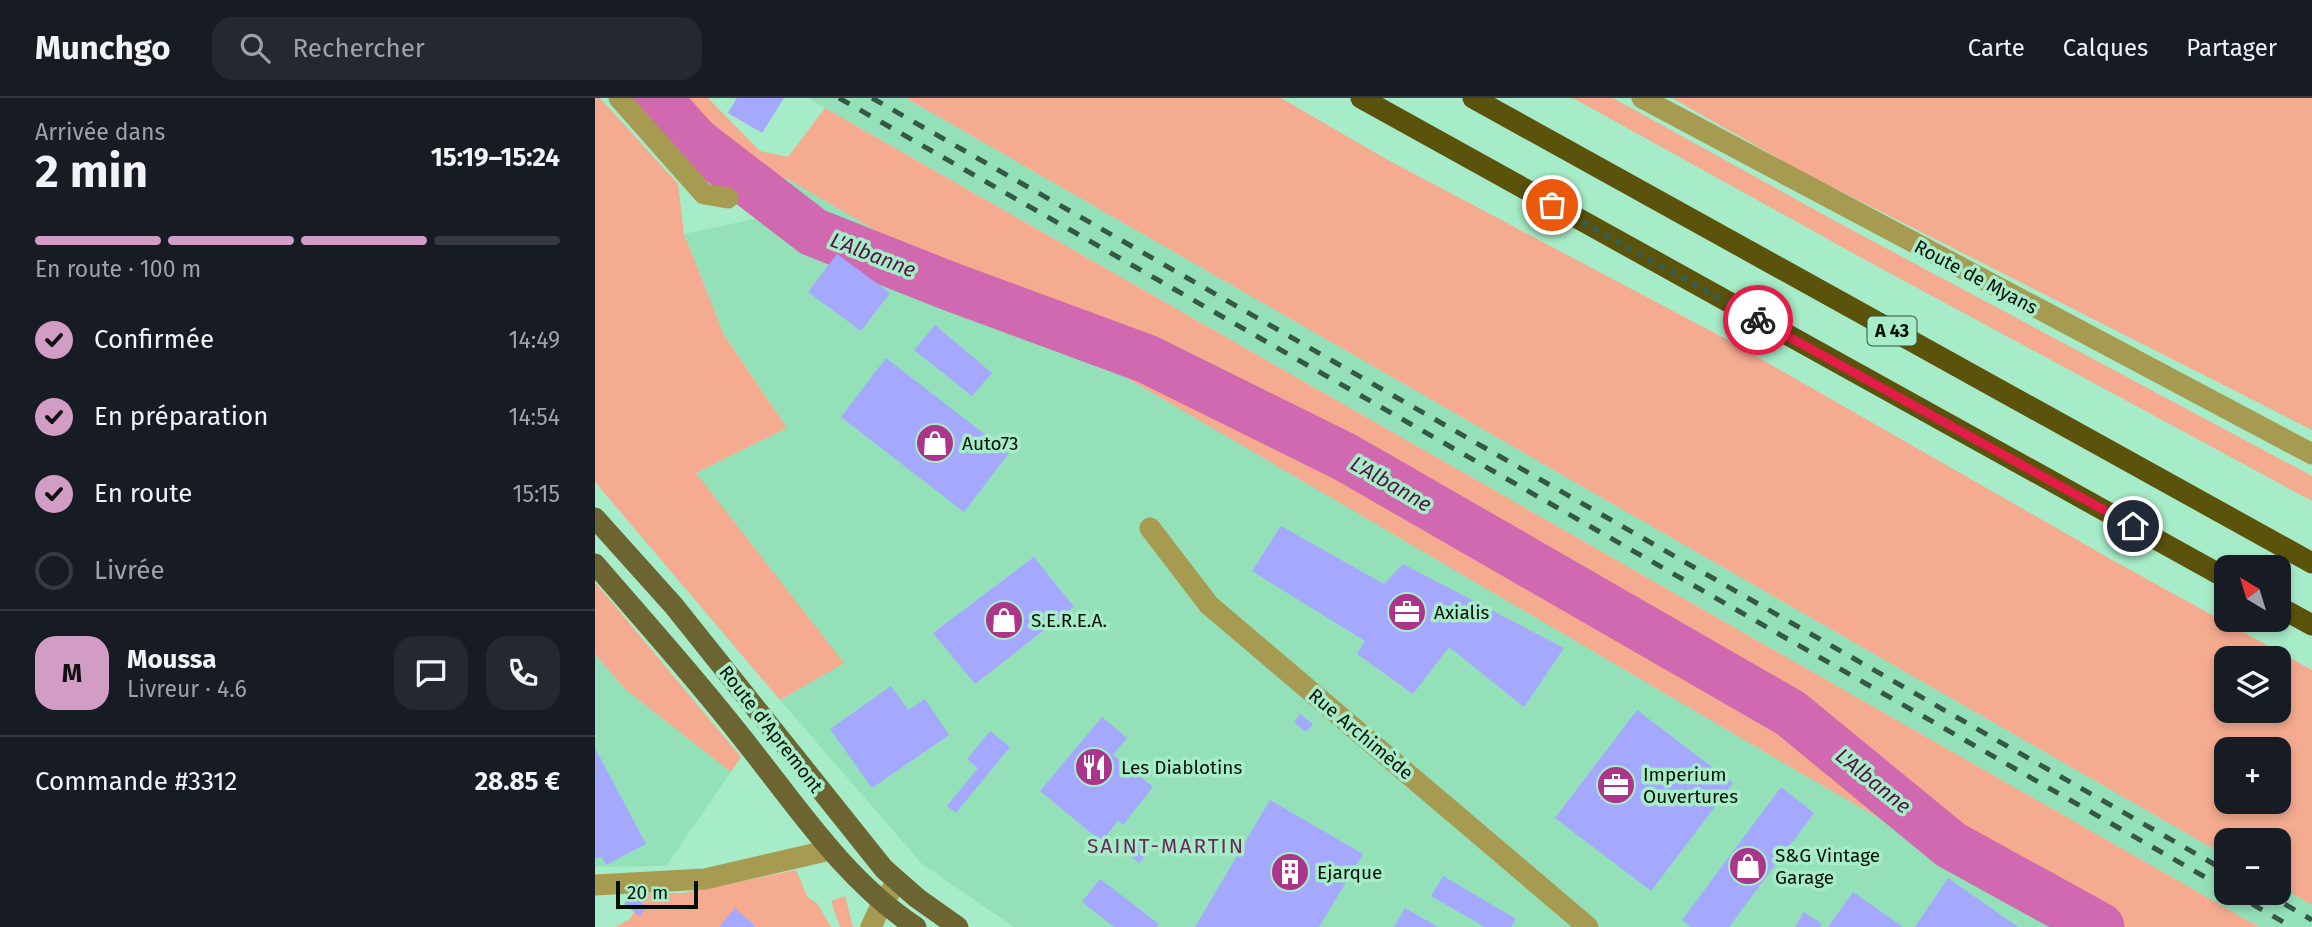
<!DOCTYPE html>
<html lang="fr">
<head>
<meta charset="utf-8">
<style>
	body { margin:0; font-family:"Fira Sans",sans-serif; background:#242831; color:#f1f3f6; height:100vh; display:flex; flex-direction:column; font-size:26px; white-space:nowrap }
	* { box-sizing:border-box; margin:0 }
	p { font-size:23px; color:#9ea1a6 }
	.icon { flex:none; width:38px; height:38px; fill:none; stroke:currentColor; stroke-width:2; stroke-linecap:round; stroke-linejoin:round }
	.map { position:relative; flex:1; overflow:hidden }
	.panel { display:flex; flex-direction:column; background:#171b24; width:595px }
	.panel>* { flex:none }
	.needle { width:46px; rotate:322deg }
	.fabs { position:absolute; left:1619px; top:457px; display:grid; gap:14px }
	.fabs a { display:grid; place-items:center; width:77px; height:77px; border-radius:14px; background:#171b24; box-shadow:0 4px 10px #0003; font-size:35px }
	.scale { position:absolute; left:21px; bottom:18px; width:82px; box-sizing:border-box; padding-left:7px; border:4px solid #001006; border-top:0; font-size:19px; line-height:24px; white-space:nowrap; color:#001006; -webkit-text-stroke:5px #a7ecc8; paint-order:stroke }
	.pin { position:absolute; display:grid; place-items:center; width:60px; height:60px; color:#fff; margin:-30px; border:4px solid #fff; border-radius:50%; box-shadow:0 2px 7px #0007 }
	.courier { position:absolute; display:grid; place-items:center; width:70px; height:70px; margin:-35px; border:5px solid #e11d48; border-radius:50%; background:#fff; color:#222; box-shadow:0 2px 9px #0007 }
	.headline em { font-style:normal; font-weight:700 }
	.headline div { display:flex; flex-direction:column-reverse }
	.headline { display:flex; align-items:center; justify-content:space-between; height:119px; padding:0 35px }
	h1 { font-size:46px; font-weight:700; line-height:52px }
	.bar { display:grid; grid-template-columns:repeat(4,1fr); gap:10px 7px; align-content:center; height:84px; padding:0 35px }
	.bar i { height:9px; border-radius:5px; background:#363941 }
	.bar .selected { background:#d29dc5 }
	.bar p { grid-column:span 4 }
	.line { display:flex; align-items:center; gap:18px; padding:0 35px; border-top:2px solid #363941 }
	.line div { flex:1 }
	.round { display:grid; place-items:center; flex:none; width:74px; height:74px; border-radius:21px; background:#242831 }
	ol { padding:0 35px; list-style:none }
	li { display:flex; align-items:center; gap:21px; height:77px }
	li p { margin-inline-start:auto }
	li .icon { padding:7px; border-radius:50%; background:#d29dc5; color:#111; stroke-width:4 }
	li:last-child { color:#9ea1a6 }
	li i { width:38px; height:38px; border:4px solid #363941; border-radius:50% }
	header { display:flex; align-items:center; gap:42px; box-sizing:border-box; height:98px; padding:0 35px; background:#171b24; border-bottom:2px solid #363941 }
	header strong { font-size:33px }
	nav { display:flex; gap:38px; margin-inline-start:auto; font-size:24px }
	.search { width:490px; height:63px; background:#242831; display:flex; align-items:center; gap:18px; box-sizing:border-box; padding:0 24px; border-radius:21px; color:#9ea1a6; font-size:26px }
	main { display:flex; flex:1; min-height:0 }
	.map>svg:first-child { display:block }
	.built { fill:#94e1b9 }
	.green { fill:#f4ab90; fill-rule:evenodd }
	.lines { fill:none; stroke-linecap:round; stroke-linejoin:round }
	.river { stroke:#d069af; stroke-width:49 }
	.building { fill:#a4a8fe }
	.minor { stroke:#a69b51; stroke-width:21 }
	.major { stroke:#6d6531; stroke-width:21 }
	.highway { stroke:#5b520b; stroke-width:21 }
	.rail { stroke:#365745; stroke-width:5; stroke-dasharray:12 12; stroke-linecap:butt }
	.done { stroke:#3a5d4a; stroke-width:7; stroke-dasharray:0 12.6 }
	.route { stroke:#e11d48; stroke-width:9 }
	.labels { text-anchor:middle; dominant-baseline:central; stroke-width:7; stroke-linejoin:round; paint-order:stroke }
	.shield { fill:#a7ecc8; stroke:#325240; stroke-width:2 }
	.shield-label { font-size:18px; font-weight:bold; fill:#001006 }
	.street-label { font-size:19px; fill:#001006; stroke:#a7ecc8 }
	.poi-label { font-size:19px; fill:#001006; stroke:#a7ecc8; text-anchor:start }
	.water-label { font-size:21px; font-style:italic; fill:#551443; stroke:#a7ecc8 }
	.neighbourhood-label { font-size:21px; letter-spacing:2px; fill:#672c55; stroke:#a7ecc8 }
</style>
</head>
<body>
<header>
<strong>Munchgo</strong>
<div class="search"><svg class="icon" aria-label="search" viewBox="0 0 24 24"><circle cx="10" cy="10" r="6"/><path d="M15 15l6 6"/></svg>Rechercher</div>
<nav><a>Carte</a><a>Calques</a><a>Partager</a></nav>
</header>
<main>
<section class="panel">
<div class="headline"><div><h1>2 min</h1><p>Arrivée dans</p></div><em>15:19–15:24</em></div>
<div class="bar"><i class="selected"></i><i class="selected"></i><i class="selected"></i><i></i><p>En route · 100 m</p></div>
<ol>
<li><svg class="icon" aria-label="check" viewBox="0 0 24 24"><path d="M5 12l5 5 9-10"/></svg>Confirmée<p>14:49</p></li>
<li><svg class="icon" aria-label="check" viewBox="0 0 24 24"><path d="M5 12l5 5 9-10"/></svg>En préparation<p>14:54</p></li>
<li><svg class="icon" aria-label="check" viewBox="0 0 24 24"><path d="M5 12l5 5 9-10"/></svg>En route<p>15:15</p></li>
<li><i></i>Livrée</li>
</ol>
<div class="line" style="height:126px"><b class="round" style="background:#d29dc5;color:#111">M</b><div><b>Moussa</b><p>Livreur · 4.6</p></div><a class="round"><svg class="icon" aria-label="chat" viewBox="0 0 24 24"><path d="M4 5h16v11H9l-5 4z"/></svg></a><a class="round"><svg class="icon" aria-label="phone" viewBox="0 0 24 24"><path d="M5 4h4l2 5-3 2q2 4 5 5l2-3 5 2v4C11 20 4 13 5 4z"/></svg></a></div>
<div class="line" style="height:91px"><div>Commande #3312</div><b>28.85 €</b></div>
</section>
<div class="map">
<svg width="1717" height="829" viewBox="0 0 1717 829">
	<rect width="100%" height="100%" fill="#a7ecc8"/>
	<path class="built" d="M213,0H311L1631,758V794H1684V788L1717,807V829H1664Z
		M190,79L1209,677L1474,829H419L327,766L185,602L248,565L100,375L192,330L129,237L89,136L164,120Z
		M0,556L31,592L136,674L71,768L0,769Z"/>
	<path class="green" d="M0,0H5L83,86L89,136L129,237L192,330L101,375L249,565L185,602L0,384Z
		M28,0H113L165,53L193,59L230,10L1664,829H1474L1209,677L191,80L164,120L91,67Z
		M311,0H686L791,61L1131,241L1519,463L1717,572V807L1684,788V742H1631V758ZM1631,560H1684V612H1631ZM1684,651V704H1631V651Z
		M978,0H1018L1242,124L1717,378V403L1265,159Z
		M1077,0H1717V332L1204,72Z
		M0,484L146,659L136,674L31,592L0,556Z
		M201,772L213,800L222,805L236,829H161L140,811L124,829H20L34,822L52,795H89Z
		M250,798L258,829H245L236,803Z"/>
	<g class="lines">
		<path class="river" d="M61,0L101,44L218,134L354,188L552,261L750,359L1195,615L1356,747L1505,829"/>
	</g>
	<path class="building" d="M142,0H189L167,35L133,15Z
		M242,156L295,195L266,233L213,194Z
		M340,227L397,275L377,298L319,252Z
		M291,260L414,355L369,414L246,319Z
		M686,428L789,486L808,466L969,550L929,609L854,549L818,596L762,556L770,543L657,473Z
		M439,459L479,509L380,586L338,535Z
		M296,588L313,612L330,601L354,637L277,690L235,631Z
		M1042,612L1138,685L1056,793L960,720Z
		M705,616L718,626L711,634L699,624Z
		M507,619L532,640L518,657L558,689L528,727L523,722L507,744L445,693Z
		M395,633L415,649L361,715L352,708L383,670L372,661Z
		M0,650L51,746L11,767L7,759L0,760Z
		M1186,689L1219,715L1134,829H1096L1087,822Z
		M675,702L768,756L724,829H600Z
		M541,740L555,752L544,765L530,753Z
		M848,778L921,821L916,829H890L836,798Z
		M1353,780L1423,829H1320Z
		M505,781L564,826L561,829H519L487,804Z
		M1258,794L1308,829H1233Z
		M35,797L52,808L45,818L29,806Z
		M140,810L161,829H124Z
		M810,810L843,829H799Z
		M1209,814L1227,826L1225,829H1200Z"/>
	<g class="lines">
		<path class="minor" d="M24,0L109,96L133,100
			M1047,0L1717,356
			M555,430L614,507L993,829
			M0,787L110,781L235,752
			M276,829L288,803L303,784"/>
		<path class="major" d="M0,420L79,508L289,771L322,800L363,829
			M0,466C49,523 99,578 145,637C199,704 248,781 321,829"/>
		<path class="highway" d="M766,0L1631,480
			M878,0L1717,465
			M1684,509L1717,527"/>
		<path class="rail" d="M244,0L1631,791
			M277,0L1631,773
			M1636,794L1697,829
			M1669,794L1717,822"/>
	</g>
	<g class="lines">
		<path class="done" d="M957,107L1163,222"/>
		<path class="route" d="M1163,222L1538,428"/>
	</g>
	<defs>
		<symbol id="shop-disc" viewBox="-11 -11 22 22"><circle r="9.5" fill="#ac348a" stroke="#a7ecc8"/><path d="M-5-2.5h2.3a2.7 3.5 0 0 1 5.4 0H5L5.5 6h-11ZM-1.5-2.5h3a1.5 2.3 0 0 0-3 0Z" fill="#fff"/></symbol>
		<symbol id="office-disc" viewBox="-11 -11 22 22"><circle r="9.5" fill="#ac348a" stroke="#a7ecc8"/><path d="M-6-3h4V-5.5h4V-3h4V5H-6ZM-1-4.5V-3h2v-1.5ZM-6 0V1H6V0Z" fill="#fff"/></symbol>
		<symbol id="restaurant-disc" viewBox="-11 -11 22 22"><circle r="9.5" fill="#ac348a" stroke="#a7ecc8"/><path d="M-5-6h1v4h1v-4h1v4h1v-4h1v5L-1.5 .5V6h-2V.5L-5-1ZM5-6V6H3V1.5H1.5Q1.5-4 5-6Z" fill="#fff"/></symbol>
		<symbol id="building-disc" viewBox="-11 -11 22 22"><circle r="9.5" fill="#ac348a" stroke="#a7ecc8"/><path d="M-4-6H4V6H1V3H-1V6H-4ZM-2.5-4.3h1.7v1.8h-1.7ZM.8-4.3h1.7v1.8H.8ZM-2.5-1h1.7V.8h-1.7ZM.8-1h1.7V.8H.8Z" fill="#fff"/></symbol>
	</defs>
	<g fill-rule="evenodd">
		<use href="#shop-disc" x="318" y="323" width="44" height="44"/>
		<use href="#office-disc" x="790" y="492" width="44" height="44"/>
		<use href="#shop-disc" x="387" y="500" width="44" height="44"/>
		<use href="#restaurant-disc" x="477" y="647" width="44" height="44"/>
		<use href="#office-disc" x="999" y="665" width="44" height="44"/>
		<use href="#shop-disc" x="1131" y="746" width="44" height="44"/>
		<use href="#building-disc" x="673" y="752" width="44" height="44"/>
	</g>
	<g class="labels">
		<rect class="shield" x="1272.5" y="218.5" width="49" height="29" rx="5"/>
		<g class="shield-label">
			<text x="1297" y="233">A 43</text>
		</g>
		<g class="street-label">
			<text transform="translate(1381 179) rotate(28)">Route de Myans</text>
			<text transform="translate(176 631) rotate(52)">Route d'Apremont</text>
			<text transform="translate(766 636) rotate(40)">Rue Archimède</text>
		</g>
		<g class="poi-label">
			<text x="367" y="345">Auto73</text>
			<text x="839" y="514">Axialis</text>
			<text x="436" y="522">S.E.R.E.A.</text>
			<text x="526" y="669">Les Diablotins</text>
			<text x="1048" y="676">Imperium<tspan x="1048" dy="22">Ouvertures</tspan></text>
			<text x="1180" y="757">S&amp;G Vintage<tspan x="1180" dy="22">Garage</tspan></text>
			<text x="722" y="774">Ejarque</text>
		</g>
		<g class="water-label">
			<text transform="translate(278 157) rotate(21)">L'Albanne</text>
			<text transform="translate(796 386) rotate(30)">L'Albanne</text>
			<text transform="translate(1278 683) rotate(39)">L'Albanne</text>
		</g>
		<g class="neighbourhood-label">
			<text x="571" y="748">SAINT-MARTIN</text>
		</g>
	</g>
</svg>
<div class="fabs">
<a><svg class="needle" viewBox="-14 -14 28 28"><path d="M0-13l5 13h-10z" fill="#e53935"/><path d="M0 13l5-13h-10z" fill="#9ea1a6"/></svg></a>
<a><svg class="icon" aria-label="layers" viewBox="0 0 24 24"><path d="M12 4l9 5-9 5-9-5zM3 14l9 5 9-5"/></svg></a>
<a>+</a>
<a>−</a>
</div>
<div class="scale">20 m</div>
<div class="pin" style="left:957px;top:107px;background:#ea580c"><svg class="icon" aria-label="bag" viewBox="0 0 24 24"><path d="M5 8h14l-1 12H6zM9 8a3 3 0 0 1 6 0"/></svg></div>
<div class="pin" style="left:1538px;top:428px;background:#1f2937"><svg class="icon" aria-label="home" viewBox="0 0 24 24"><path d="M3 11l9-7 9 7M6 9v11h12V9"/></svg></div>
<div class="courier" style="left:1163px;top:222px"><svg class="icon" aria-label="bike" viewBox="0 0 24 24"><circle cx="6" cy="16" r="4"/><circle cx="18" cy="16" r="4"/><path d="M6 16l4-8h5l3 8M10 8l3 8H6M13 5h3"/></svg></div>
</div>
</main>
</body>
</html>
